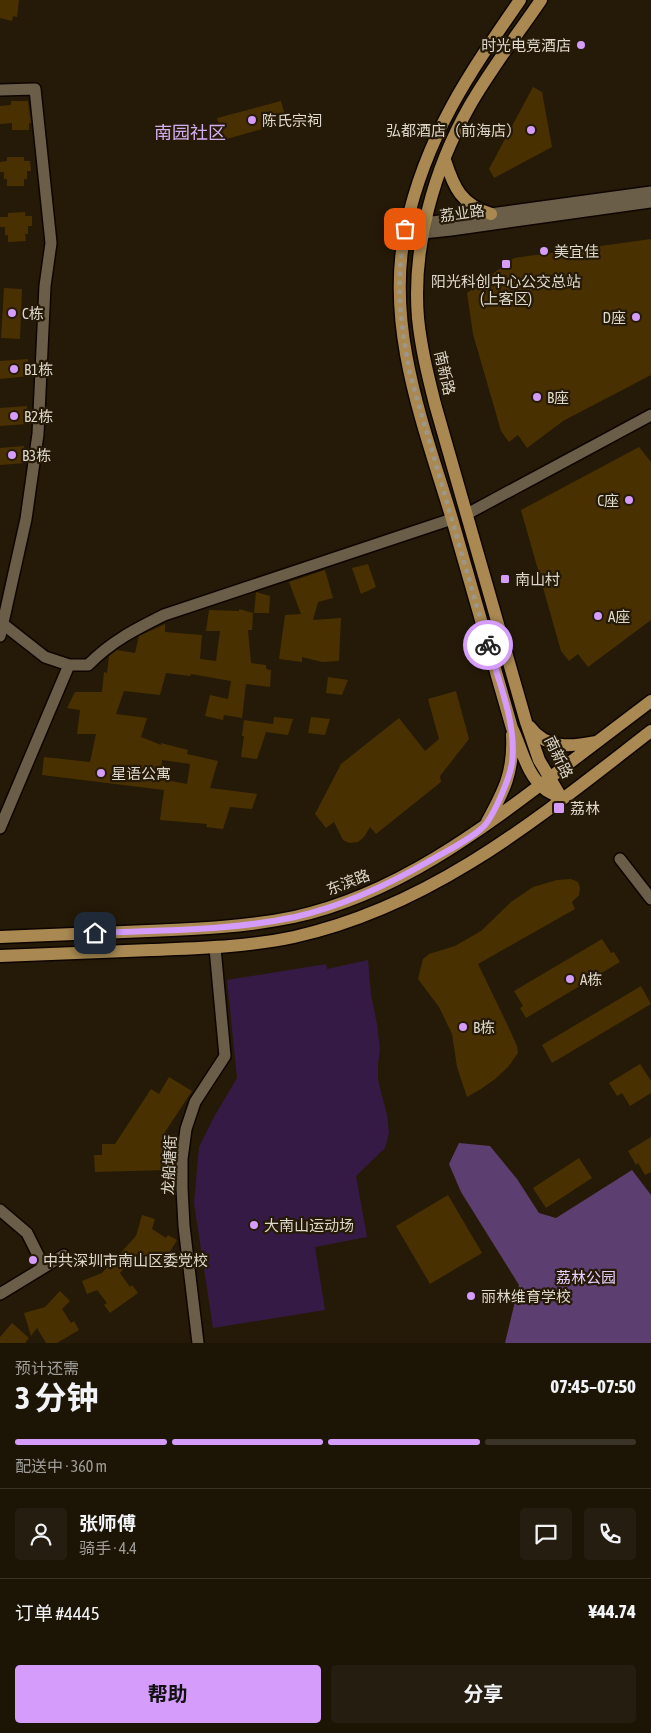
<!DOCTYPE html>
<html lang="zh">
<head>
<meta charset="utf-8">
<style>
	body { margin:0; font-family:"Asap Condensed","Noto Sans SC",sans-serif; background:#251d0f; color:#f1f3f6; height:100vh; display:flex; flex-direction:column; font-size:19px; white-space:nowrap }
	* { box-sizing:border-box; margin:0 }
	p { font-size:16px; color:#a09e9a }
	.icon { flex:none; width:28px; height:28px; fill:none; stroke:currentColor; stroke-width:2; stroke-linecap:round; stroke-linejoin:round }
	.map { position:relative; height:1343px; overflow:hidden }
	.sheet { display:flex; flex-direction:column; background:#1c1405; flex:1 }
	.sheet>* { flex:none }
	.pin { position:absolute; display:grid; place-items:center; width:42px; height:42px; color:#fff; margin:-21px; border-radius:10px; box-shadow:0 2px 8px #0006 }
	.courier { position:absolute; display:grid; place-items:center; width:50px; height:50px; margin:-25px; border:4px solid #d59cfb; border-radius:50%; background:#fff; color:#222; box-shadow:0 1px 6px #0007 }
	.headline em { font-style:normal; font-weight:700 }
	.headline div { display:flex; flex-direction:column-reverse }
	.headline { display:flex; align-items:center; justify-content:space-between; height:85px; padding:0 15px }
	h1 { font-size:32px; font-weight:700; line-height:38px }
	.bar { display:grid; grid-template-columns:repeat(4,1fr); gap:8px 5px; align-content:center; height:60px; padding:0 15px }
	.bar i { height:6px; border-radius:4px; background:#3a3327 }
	.bar .on { background:#d59cfb }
	.bar p { grid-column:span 4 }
	.line { display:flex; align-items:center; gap:12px; padding:0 15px; border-top:1px solid #3a3327 }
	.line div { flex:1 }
	.round { display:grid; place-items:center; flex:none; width:52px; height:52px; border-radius:5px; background:#251d0f }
	.button { display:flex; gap:10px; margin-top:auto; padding:10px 15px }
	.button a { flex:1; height:58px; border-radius:5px; background:#d59cfb; color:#111; font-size:20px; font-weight:700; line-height:58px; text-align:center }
	.button a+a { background:#251d0f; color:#f1f3f6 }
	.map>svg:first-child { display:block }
	.green { fill:#351a45 }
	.forest { fill:#5d3e71 }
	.building { fill:#493000; fill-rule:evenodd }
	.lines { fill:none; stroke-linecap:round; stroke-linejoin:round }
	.minor-casing { stroke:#0e0500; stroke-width:14 }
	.major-casing { stroke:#0e0500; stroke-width:15 }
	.minor { stroke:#6b5e49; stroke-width:11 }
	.major { stroke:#a98951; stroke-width:12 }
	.done { stroke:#9e9687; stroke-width:5; stroke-dasharray:0 9 }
	.route { stroke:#d59cfb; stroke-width:6 }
	.poi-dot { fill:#d59cfb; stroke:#251a07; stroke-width:2 }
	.labels { text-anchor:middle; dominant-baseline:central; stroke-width:4.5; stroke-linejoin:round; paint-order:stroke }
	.poi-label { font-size:15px; fill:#dfd8cc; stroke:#251a07; text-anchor:start }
	.street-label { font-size:15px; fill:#dfd8cc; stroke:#251a07 }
	.park-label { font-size:15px; fill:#eacfff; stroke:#251a07 }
	.quarter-label { font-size:18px; fill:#d4adef; stroke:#251a07 }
</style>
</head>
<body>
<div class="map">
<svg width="651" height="1343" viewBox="0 0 651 1343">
	<rect width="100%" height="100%" fill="#251a07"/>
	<path class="green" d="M368,960L371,995L377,1024L380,1050L378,1064V1080L387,1115L389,1133L385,1148L356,1176L367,1237L315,1247L325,1310L213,1328L194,1203L199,1147L214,1117L237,1078L227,980L326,964L327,969Z"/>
	<path class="forest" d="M459,1143L490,1146L517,1179L539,1213L556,1218L632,1170L651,1195V1343H505L519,1285L461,1192L449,1164Z"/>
	<path class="building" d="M0,0H19L17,17L13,16L12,21L0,18Z
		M533,87L542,92L552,147L494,178L489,169Z
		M11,101H28L31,123H29V130H12V123L0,124V106L11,105Z
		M281,101L287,122L223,140L217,118Z
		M7,157H24V161H30L31,171H27V179H24V186H7V179H4V172H0V162L7,161Z
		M25,212V216H32V226H28V234H25L26,241L8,242V235H5V227H0V217H8V213Z
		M651,239V375L563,421L527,448L518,435L509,442L501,431L473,334L467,293L514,258Z
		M4,288L22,289L20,339L1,338Z
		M28,359L30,376L0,379V361Z
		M27,406L28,424L0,426V408Z
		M24,446L25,463L0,465V448Z
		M639,447L651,462V620L588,667L578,654L569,661L561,651L521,510Z
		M368,564L376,587L361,594L352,568Z
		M325,570L333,598L318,602L313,620L341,618L339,661L322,662L302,657V662L279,659L285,615L301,614L289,582Z
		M256,592L270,596L269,613H254Z
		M239,609L253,613L252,630H248L251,663L266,665V669L271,670L270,687L246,684L242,718L224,715L223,720L205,716L210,695L228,699L231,681L191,674L190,676L166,673L160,695L124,691L116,714L147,718L141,737L161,745V743L188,750L187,754L218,761L210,788L257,794L252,809L230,807L223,829L206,827L207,824L160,820L164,790L42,775L44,757L90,762L96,734H77L80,710L67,708L75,692H102L104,672L107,673L109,656L117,650L135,653L139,636L165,624V632L202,635L200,659L216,661L220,631H206L209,610L239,611ZM162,760L190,764L187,784L160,779Z
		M328,677L348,680L342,695L326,693Z
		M456,691L469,739L440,776L441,782L376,834L370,827L364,837L358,842L349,843L343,840L334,822L326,828L315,814L341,764L399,718L425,751L439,739L428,699Z
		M274,717L293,719L288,735L266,732L257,759L241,757L244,736H242L244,720L273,724Z
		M311,717L330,719L325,735L308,733Z
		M571,879L578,882L580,888L579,895L572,902L575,909L478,964L508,1026L517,1046L518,1053L508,1067L495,1079L481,1089L467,1097L457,1067L452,1034L439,1007L418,979L423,959L429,954L455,946L481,931L511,902L533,887L557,880Z
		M602,939L611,953L614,952L620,962L526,1018L520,1008L523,1006L514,991Z
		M641,986L651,1004L552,1063L542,1045Z
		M640,1064L651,1081V1093L630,1106L622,1093L617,1096L609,1083Z
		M169,1077L192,1091L165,1132L167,1170L95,1172L94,1155H102V1144H115L151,1089L159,1094Z
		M651,1137V1172L645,1175L638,1163L636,1165L628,1151Z
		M579,1158L592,1178L546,1208L533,1188Z
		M448,1195L482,1253L430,1284L396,1226Z
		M142,1215L155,1219L152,1229L166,1238L168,1235L177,1240L159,1270L150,1265L152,1262L138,1253L131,1260L120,1273L130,1287L132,1285L138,1293L110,1313L104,1305L107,1303L97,1290L87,1294L82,1281L102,1273L136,1236Z
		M60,1291L70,1301L62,1309L71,1323L74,1321L79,1330L57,1343H46L37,1328L31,1336L24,1313L45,1307Z
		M12,1323L29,1338L25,1343H0V1337Z"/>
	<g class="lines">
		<defs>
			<path id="minor" d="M0,90L35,89L51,243L45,286L38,434L26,519L0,636
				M405,229L425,223L651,192
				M414,231L423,233L451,230L651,202
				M467,514L651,415
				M3,624L45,657L69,665
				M0,828L69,665H88C112,641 134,630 164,615L452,519
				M620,859L651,899
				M0,1210L27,1233L44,1267
				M0,1294L64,1255
				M198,1343L184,1226L182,1188V1159L186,1129L195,1102L225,1056L215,948"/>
			<path id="major" d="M520,0C468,75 426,136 406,227C384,326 424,426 452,519C472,589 492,658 512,728C522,748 526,775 546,790C551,793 557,796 563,799
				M541,0C517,35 490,70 469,107C434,169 412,247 418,318C421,348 428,376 435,404L526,722L539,760L561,797
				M445,160C454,188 461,204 491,214
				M530,727C546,749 571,747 595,742
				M487,822C504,791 514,772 512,735
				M0,937C49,935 98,933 148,931C197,929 246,927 294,917C395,895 480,831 560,770C590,747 621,724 651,701
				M0,956C50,954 101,952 151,950C199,948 247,947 294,937C434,906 541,816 651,731"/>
		</defs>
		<use href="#minor" class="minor-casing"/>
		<use href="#major" class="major-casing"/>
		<use href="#minor" class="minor"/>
		<use href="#major" class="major"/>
	</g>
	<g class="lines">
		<path class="done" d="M405,229C403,244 400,259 400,275C398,308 404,341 410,374L488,645"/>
		<path class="route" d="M95,933C161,930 229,931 295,917C343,906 388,885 431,860C448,850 468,841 482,828C493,819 510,777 512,763C517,725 499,682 488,645"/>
	</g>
	<g class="poi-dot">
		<circle cx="581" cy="45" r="5"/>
		<circle cx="252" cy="120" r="5"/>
		<circle cx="531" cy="130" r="5"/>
		<circle cx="544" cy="251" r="5"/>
		<rect x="501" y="259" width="10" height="10" rx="2.5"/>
		<circle cx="12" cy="313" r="5"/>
		<circle cx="636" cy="317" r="5"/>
		<circle cx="14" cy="369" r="5"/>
		<circle cx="537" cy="397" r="5"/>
		<circle cx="14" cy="416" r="5"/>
		<circle cx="12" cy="455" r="5"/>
		<circle cx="629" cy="500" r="5"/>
		<rect x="500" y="574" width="10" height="10" rx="2.5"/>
		<circle cx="598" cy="616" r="5"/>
		<circle cx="101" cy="773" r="5"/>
		<rect x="553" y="802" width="12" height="12" rx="2.5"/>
		<circle cx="570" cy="979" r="5"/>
		<circle cx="463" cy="1027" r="5"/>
		<circle cx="254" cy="1225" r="5"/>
		<circle cx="33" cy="1260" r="5"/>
		<circle cx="471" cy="1296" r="5"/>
	</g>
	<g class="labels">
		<g class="poi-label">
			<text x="571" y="45" text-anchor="end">时光电竞酒店</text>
			<text x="262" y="120">陈氏宗祠</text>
			<text x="521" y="130" text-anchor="end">弘都酒店（前海店）</text>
			<text x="554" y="251">美宜佳</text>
			<text x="506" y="281" text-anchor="middle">阳光科创中心公交总站<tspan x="506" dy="17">(上客区)</tspan></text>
			<text x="22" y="313">C栋</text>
			<text x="626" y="317" text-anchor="end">D座</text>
			<text x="24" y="369">B1栋</text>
			<text x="547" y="397">B座</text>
			<text x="24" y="416">B2栋</text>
			<text x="22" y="455">B3栋</text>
			<text x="619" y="500" text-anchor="end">C座</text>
			<text x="515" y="579">南山村</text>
			<text x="608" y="616">A座</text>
			<text x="111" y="773">星语公寓</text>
			<text x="570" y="808">荔林</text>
			<text x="580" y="979">A栋</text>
			<text x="473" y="1027">B栋</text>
			<text x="264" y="1225">大南山运动场</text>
			<text x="43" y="1260">中共深圳市南山区委党校</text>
			<text x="481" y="1296">丽林维育学校</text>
		</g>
		<g class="street-label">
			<text transform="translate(462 213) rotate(-8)">荔业路</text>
			<text transform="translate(445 373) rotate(77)">南新路</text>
			<text transform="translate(559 757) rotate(64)">南新路</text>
			<text transform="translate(348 882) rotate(-21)">东滨路</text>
			<text transform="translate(169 1165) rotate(-87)">龙船塘街</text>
		</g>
		<g class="park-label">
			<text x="586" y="1277">荔林公园</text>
		</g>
		<g class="quarter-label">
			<text x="190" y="132">南园社区</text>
		</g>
	</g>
</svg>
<div class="pin" style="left:405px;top:229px;background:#ea580c"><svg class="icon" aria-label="bag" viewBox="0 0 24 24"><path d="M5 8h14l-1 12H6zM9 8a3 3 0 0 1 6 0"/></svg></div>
<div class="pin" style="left:95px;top:933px;background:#1f2937"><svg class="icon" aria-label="home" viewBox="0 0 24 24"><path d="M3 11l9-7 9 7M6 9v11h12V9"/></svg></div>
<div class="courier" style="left:488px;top:645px"><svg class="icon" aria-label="bike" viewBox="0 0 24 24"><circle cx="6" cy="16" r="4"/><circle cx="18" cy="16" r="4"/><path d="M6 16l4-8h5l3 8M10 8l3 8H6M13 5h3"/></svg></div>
</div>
<section class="sheet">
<div class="headline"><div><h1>3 分钟</h1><p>预计还需</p></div><em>07:45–07:50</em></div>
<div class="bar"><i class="on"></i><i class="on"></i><i class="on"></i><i></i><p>配送中 · 360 m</p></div>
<div class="line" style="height:90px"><a class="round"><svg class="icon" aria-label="person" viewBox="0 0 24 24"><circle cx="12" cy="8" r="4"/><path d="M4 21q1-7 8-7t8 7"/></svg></a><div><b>张师傅</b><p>骑手 · 4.4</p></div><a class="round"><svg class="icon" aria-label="chat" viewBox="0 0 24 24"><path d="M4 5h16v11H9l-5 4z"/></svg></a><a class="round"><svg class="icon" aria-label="phone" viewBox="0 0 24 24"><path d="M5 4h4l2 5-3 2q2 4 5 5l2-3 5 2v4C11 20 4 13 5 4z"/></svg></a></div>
<div class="line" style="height:65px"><div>订单 #4445</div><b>¥44.74</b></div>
<div class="button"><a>帮助</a><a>分享</a></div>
</section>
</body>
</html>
